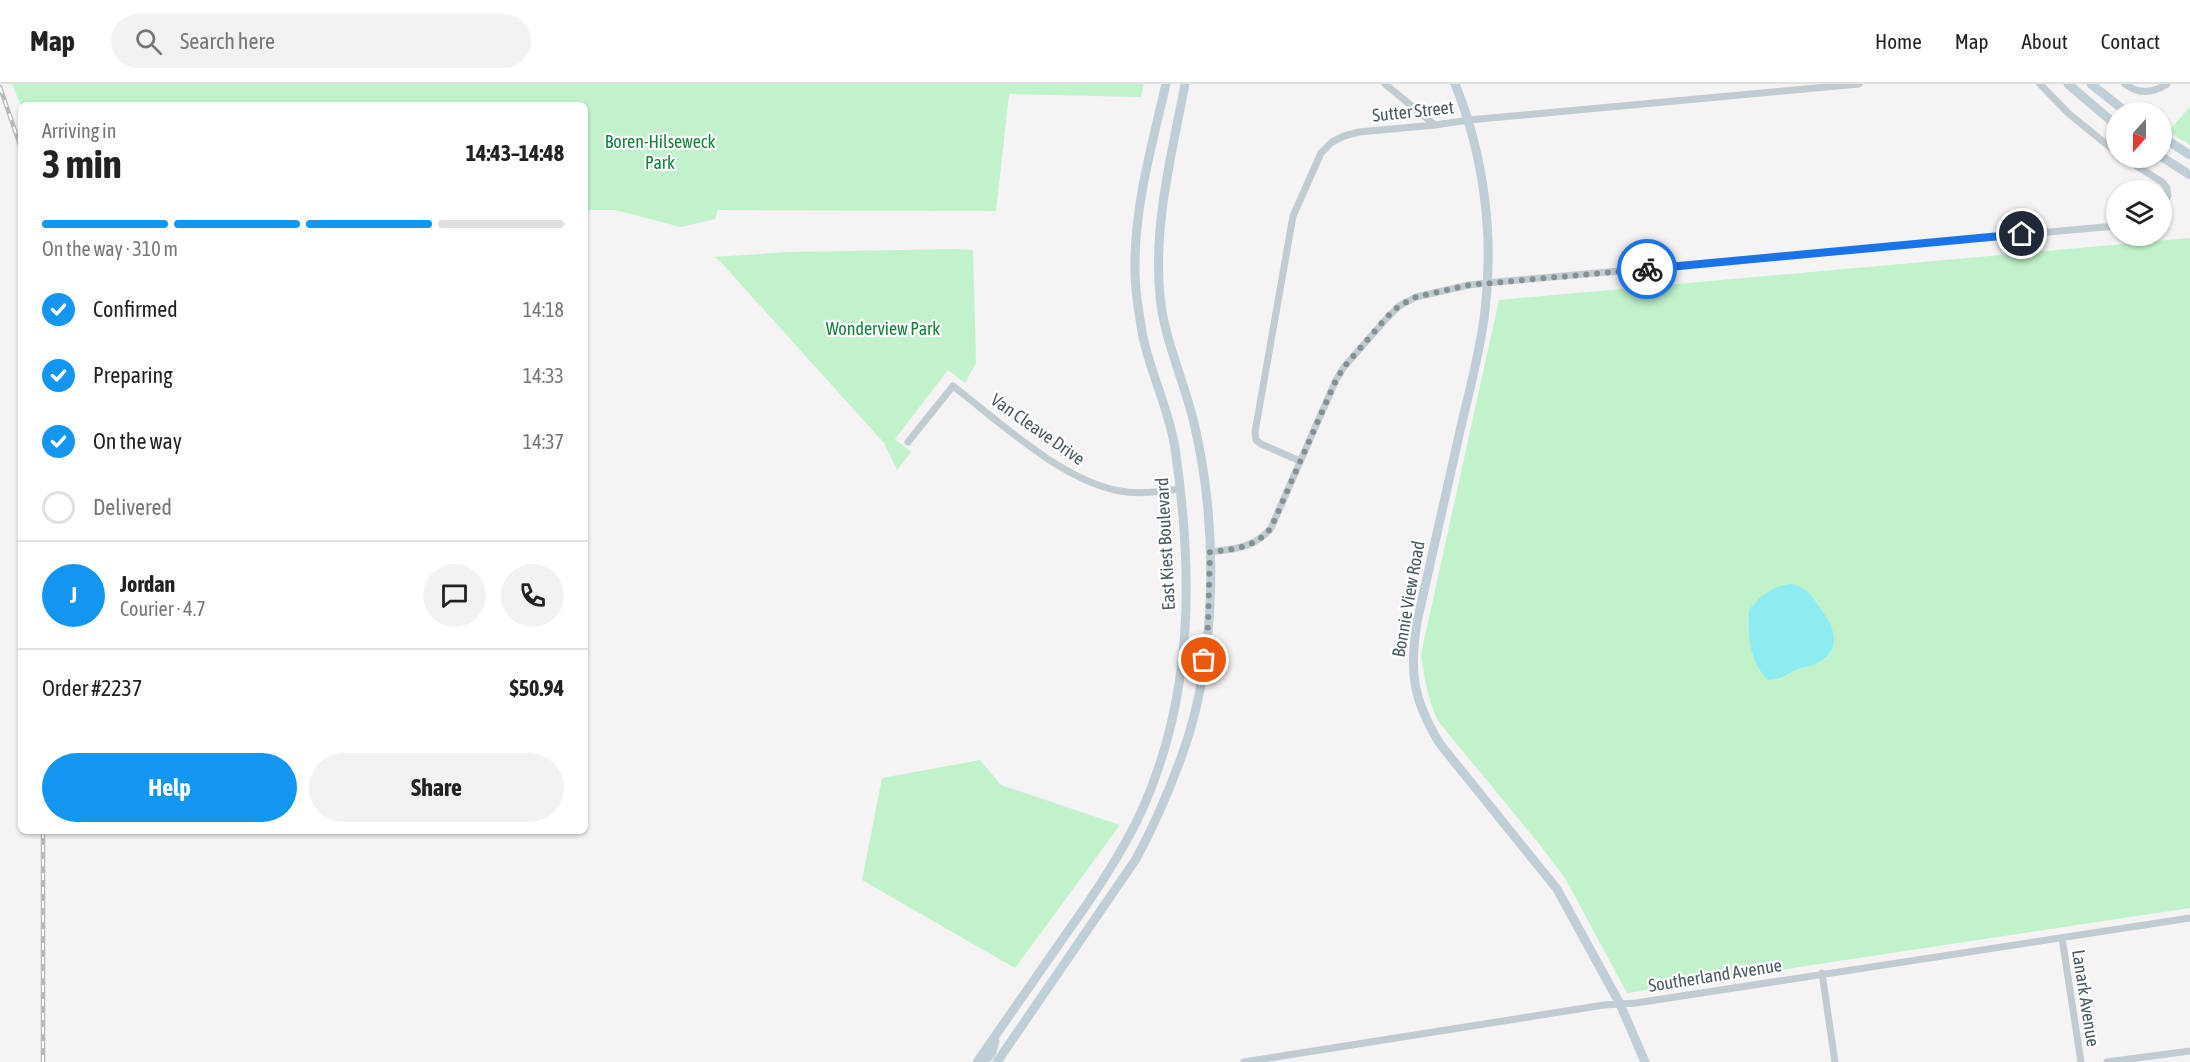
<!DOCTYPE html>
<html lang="en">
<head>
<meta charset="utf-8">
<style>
	body { margin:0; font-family:"Asap Condensed",sans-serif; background:#f2f2f2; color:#222; height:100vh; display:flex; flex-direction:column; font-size:22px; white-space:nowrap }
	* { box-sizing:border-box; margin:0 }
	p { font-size:20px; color:#767676 }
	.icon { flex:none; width:33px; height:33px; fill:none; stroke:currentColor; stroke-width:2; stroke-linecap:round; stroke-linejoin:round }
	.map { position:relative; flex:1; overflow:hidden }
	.sheet { position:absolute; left:18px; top:18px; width:570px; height:732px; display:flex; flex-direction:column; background:#fff; border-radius:9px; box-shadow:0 2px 4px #0004 }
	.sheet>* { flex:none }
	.needle { width:39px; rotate:201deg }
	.buttons { position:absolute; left:2106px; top:18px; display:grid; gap:12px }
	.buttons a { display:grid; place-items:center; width:66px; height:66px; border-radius:50%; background:#fff; box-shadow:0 2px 4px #0004; font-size:30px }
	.pin { position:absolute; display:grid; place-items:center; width:51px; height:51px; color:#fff; margin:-26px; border:3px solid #fff; border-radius:50%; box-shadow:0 2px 6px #0007 }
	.courier { position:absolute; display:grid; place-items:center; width:60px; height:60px; margin:-30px; border:4px solid #1a73e8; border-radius:50%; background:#fff; color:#222; box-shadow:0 2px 8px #0007 }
	.headline em { font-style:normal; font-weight:700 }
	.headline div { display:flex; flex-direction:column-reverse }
	.headline { display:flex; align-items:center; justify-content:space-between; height:102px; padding:0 24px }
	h1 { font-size:39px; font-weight:700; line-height:45px }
	.bar { display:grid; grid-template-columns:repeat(4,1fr); gap:9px 6px; align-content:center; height:72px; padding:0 24px }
	.bar i { height:8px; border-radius:4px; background:#e0e0e0 }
	.bar .active { background:#1396ef }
	.bar p { grid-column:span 4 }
	.line { display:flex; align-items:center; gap:15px; padding:0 24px; border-top:2px solid #e0e0e0 }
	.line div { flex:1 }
	.round { display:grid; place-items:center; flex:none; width:63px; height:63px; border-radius:32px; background:#f2f2f2 }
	ol { padding:0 24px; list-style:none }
	li { display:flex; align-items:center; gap:18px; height:66px }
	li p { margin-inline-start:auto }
	li .icon { padding:6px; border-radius:50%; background:#1396ef; color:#fff; stroke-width:4 }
	li:last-child { color:#767676 }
	li i { width:33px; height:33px; border:3px solid #e0e0e0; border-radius:50% }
	.action { display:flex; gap:12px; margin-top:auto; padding:12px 24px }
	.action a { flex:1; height:69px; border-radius:36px; background:#1396ef; color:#fff; font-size:24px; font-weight:700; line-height:69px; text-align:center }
	.action a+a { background:#f2f2f2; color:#222 }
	header { display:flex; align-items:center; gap:36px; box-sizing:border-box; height:84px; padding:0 30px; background:#fff; border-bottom:2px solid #e0e0e0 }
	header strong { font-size:28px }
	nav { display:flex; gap:33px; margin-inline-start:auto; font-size:21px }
	.search { width:420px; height:54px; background:#f2f2f2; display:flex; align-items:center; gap:15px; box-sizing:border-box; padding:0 21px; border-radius:33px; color:#767676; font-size:22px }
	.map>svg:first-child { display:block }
	.green { fill:#c1f2cc }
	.water { fill:#8decf1 }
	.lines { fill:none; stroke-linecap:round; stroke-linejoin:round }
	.street { stroke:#c0ccd2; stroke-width:7 }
	.secondary { stroke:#c0ced7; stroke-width:9 }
	.rail-casing { stroke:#b5b9bd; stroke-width:4.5 }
	.rail { stroke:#fff; stroke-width:2; stroke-dasharray:7; stroke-linecap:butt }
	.done { stroke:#859094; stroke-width:6; stroke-dasharray:0 10.8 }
	.route { stroke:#1a73e8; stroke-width:8 }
	.labels { text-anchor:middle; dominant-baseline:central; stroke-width:4.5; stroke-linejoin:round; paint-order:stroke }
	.street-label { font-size:18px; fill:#495a61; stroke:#fff }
	.park-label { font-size:18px; fill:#13833a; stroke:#fff }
</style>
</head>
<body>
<header>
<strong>Map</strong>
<div class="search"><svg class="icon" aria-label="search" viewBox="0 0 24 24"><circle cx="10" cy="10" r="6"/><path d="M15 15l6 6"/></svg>Search here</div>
<nav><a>Home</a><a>Map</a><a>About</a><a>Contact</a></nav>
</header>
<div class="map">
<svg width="2190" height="978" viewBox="0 0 2190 978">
	<rect width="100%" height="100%" fill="#f5f3f3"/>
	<path class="green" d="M12,0H1144L1141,13L1009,10L996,127L718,126L715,135L681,143L615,126H585V21L21,22Z
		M2190,23V61L2168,48Z
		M2190,154V824L1627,909L1565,794L1540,761L1438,637C1428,615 1424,594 1421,570L1499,216Z
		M956,165L973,166L976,279L965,299L948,286L895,355L911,368L897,386L884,359L719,176L714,173L790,168Z
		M980,676L1001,701L1120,741L1015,884L862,796L882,694Z"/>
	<path class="water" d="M1792,500C1811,506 1811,512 1822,527C1836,546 1842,567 1815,580C1810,583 1803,583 1798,585C1786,590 1781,596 1768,596C1749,577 1748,552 1749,526C1760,512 1774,501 1792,500Z"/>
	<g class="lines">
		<path class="street" d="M1385,0L1435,41
			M2040,0L2068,29L2116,68
			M2125,0C2139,11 2153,9 2167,0
			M2124,74L2162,98L2167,104L2168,112L2162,122
			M908,358L953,302C1000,338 1062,397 1120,407C1140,411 1160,407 1180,405
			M1300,377L1261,360L1256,356L1255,348L1293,132L1321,69L1332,58L1344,52L1359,48L1435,41L1469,36L1859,0
			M1210,468C1234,465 1255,464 1271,444L1336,296L1344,283L1387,234L1399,222L1416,213L1469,201L1497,198L2116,142
			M2062,854L2081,978
			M1822,889L1835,978
			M1244,978L1604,921L1636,919L2190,834
			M2107,978L2190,967"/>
		<path class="secondary" d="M1455,0C1484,71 1494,151 1485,227C1480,271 1467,314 1458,356C1444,417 1431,477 1417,538C1409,589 1413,616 1440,660L1557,805L1620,920L1645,978
			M2068,0L2116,41
			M2091,0L2126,28
			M2162,53L2190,71
			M2162,73L2190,91
			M977,978C1006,936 1035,895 1064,853C1093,812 1122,770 1143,724C1194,608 1193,487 1175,364C1169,326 1151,290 1143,253C1139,231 1135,208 1135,186C1134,123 1152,61 1166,0
			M985,978L992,968L995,957
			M997,978L1136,775C1154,742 1169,707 1182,671C1218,573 1218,440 1194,339C1184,296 1164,256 1160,212C1153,141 1172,69 1185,0"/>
		<defs>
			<path id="rail" d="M0,3L21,64
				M43,978V747"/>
		</defs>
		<use href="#rail" class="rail-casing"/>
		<use href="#rail" class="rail"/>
	</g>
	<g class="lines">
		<path class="done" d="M1204,576L1208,542L1210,468C1234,465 1255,464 1271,444L1336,296L1344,283L1386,234L1399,222L1416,213L1469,201L1647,185"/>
		<path class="route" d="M1647,185L2022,150"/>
	</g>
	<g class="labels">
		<g class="street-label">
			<text transform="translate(1413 27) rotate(-6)">Sutter Street</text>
			<text transform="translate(1038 345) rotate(35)">Van Cleave Drive</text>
			<text transform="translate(1165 460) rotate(-93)">East Kiest Boulevard</text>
			<text transform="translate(1408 515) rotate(-80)">Bonnie View Road</text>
			<text transform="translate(1715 891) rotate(-9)">Southerland Avenue</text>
			<text transform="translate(2086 914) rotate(81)">Lanark Avenue</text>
		</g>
		<g class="park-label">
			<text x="660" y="57">Boren-Hilseweck<tspan x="660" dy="21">Park</tspan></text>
			<text x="883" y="244">Wonderview Park</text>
		</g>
	</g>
</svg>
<div class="buttons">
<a><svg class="needle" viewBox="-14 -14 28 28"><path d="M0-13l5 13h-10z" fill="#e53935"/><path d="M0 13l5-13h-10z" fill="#767676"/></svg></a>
<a><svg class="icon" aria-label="layers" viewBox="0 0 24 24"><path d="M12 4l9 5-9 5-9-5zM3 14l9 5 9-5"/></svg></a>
</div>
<div class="pin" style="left:1204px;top:576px;background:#ea580c"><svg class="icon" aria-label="bag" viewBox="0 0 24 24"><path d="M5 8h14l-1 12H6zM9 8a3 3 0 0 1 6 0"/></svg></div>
<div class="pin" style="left:2022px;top:150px;background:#1f2937"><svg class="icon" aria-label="home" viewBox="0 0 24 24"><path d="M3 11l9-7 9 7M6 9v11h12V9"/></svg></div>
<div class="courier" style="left:1647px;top:185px"><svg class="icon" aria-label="bike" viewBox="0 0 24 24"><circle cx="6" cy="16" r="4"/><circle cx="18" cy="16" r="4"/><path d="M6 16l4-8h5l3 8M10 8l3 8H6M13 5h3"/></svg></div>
<section class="sheet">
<div class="headline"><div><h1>3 min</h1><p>Arriving in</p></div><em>14:43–14:48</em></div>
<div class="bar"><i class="active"></i><i class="active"></i><i class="active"></i><i></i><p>On the way · 310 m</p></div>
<ol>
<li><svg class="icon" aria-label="check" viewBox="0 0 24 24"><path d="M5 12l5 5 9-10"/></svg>Confirmed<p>14:18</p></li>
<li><svg class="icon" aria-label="check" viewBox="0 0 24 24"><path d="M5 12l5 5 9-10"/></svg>Preparing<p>14:33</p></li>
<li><svg class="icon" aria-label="check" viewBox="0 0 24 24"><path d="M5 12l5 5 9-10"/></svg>On the way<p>14:37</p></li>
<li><i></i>Delivered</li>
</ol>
<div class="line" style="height:108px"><b class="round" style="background:#1396ef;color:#fff">J</b><div><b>Jordan</b><p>Courier · 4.7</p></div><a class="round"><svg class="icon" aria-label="chat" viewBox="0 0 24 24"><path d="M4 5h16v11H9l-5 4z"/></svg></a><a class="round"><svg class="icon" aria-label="phone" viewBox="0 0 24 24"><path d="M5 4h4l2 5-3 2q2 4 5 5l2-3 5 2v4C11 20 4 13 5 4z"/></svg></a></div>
<div class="line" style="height:78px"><div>Order #2237</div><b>$50.94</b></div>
<div class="action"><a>Help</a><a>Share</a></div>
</section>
</div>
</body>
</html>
